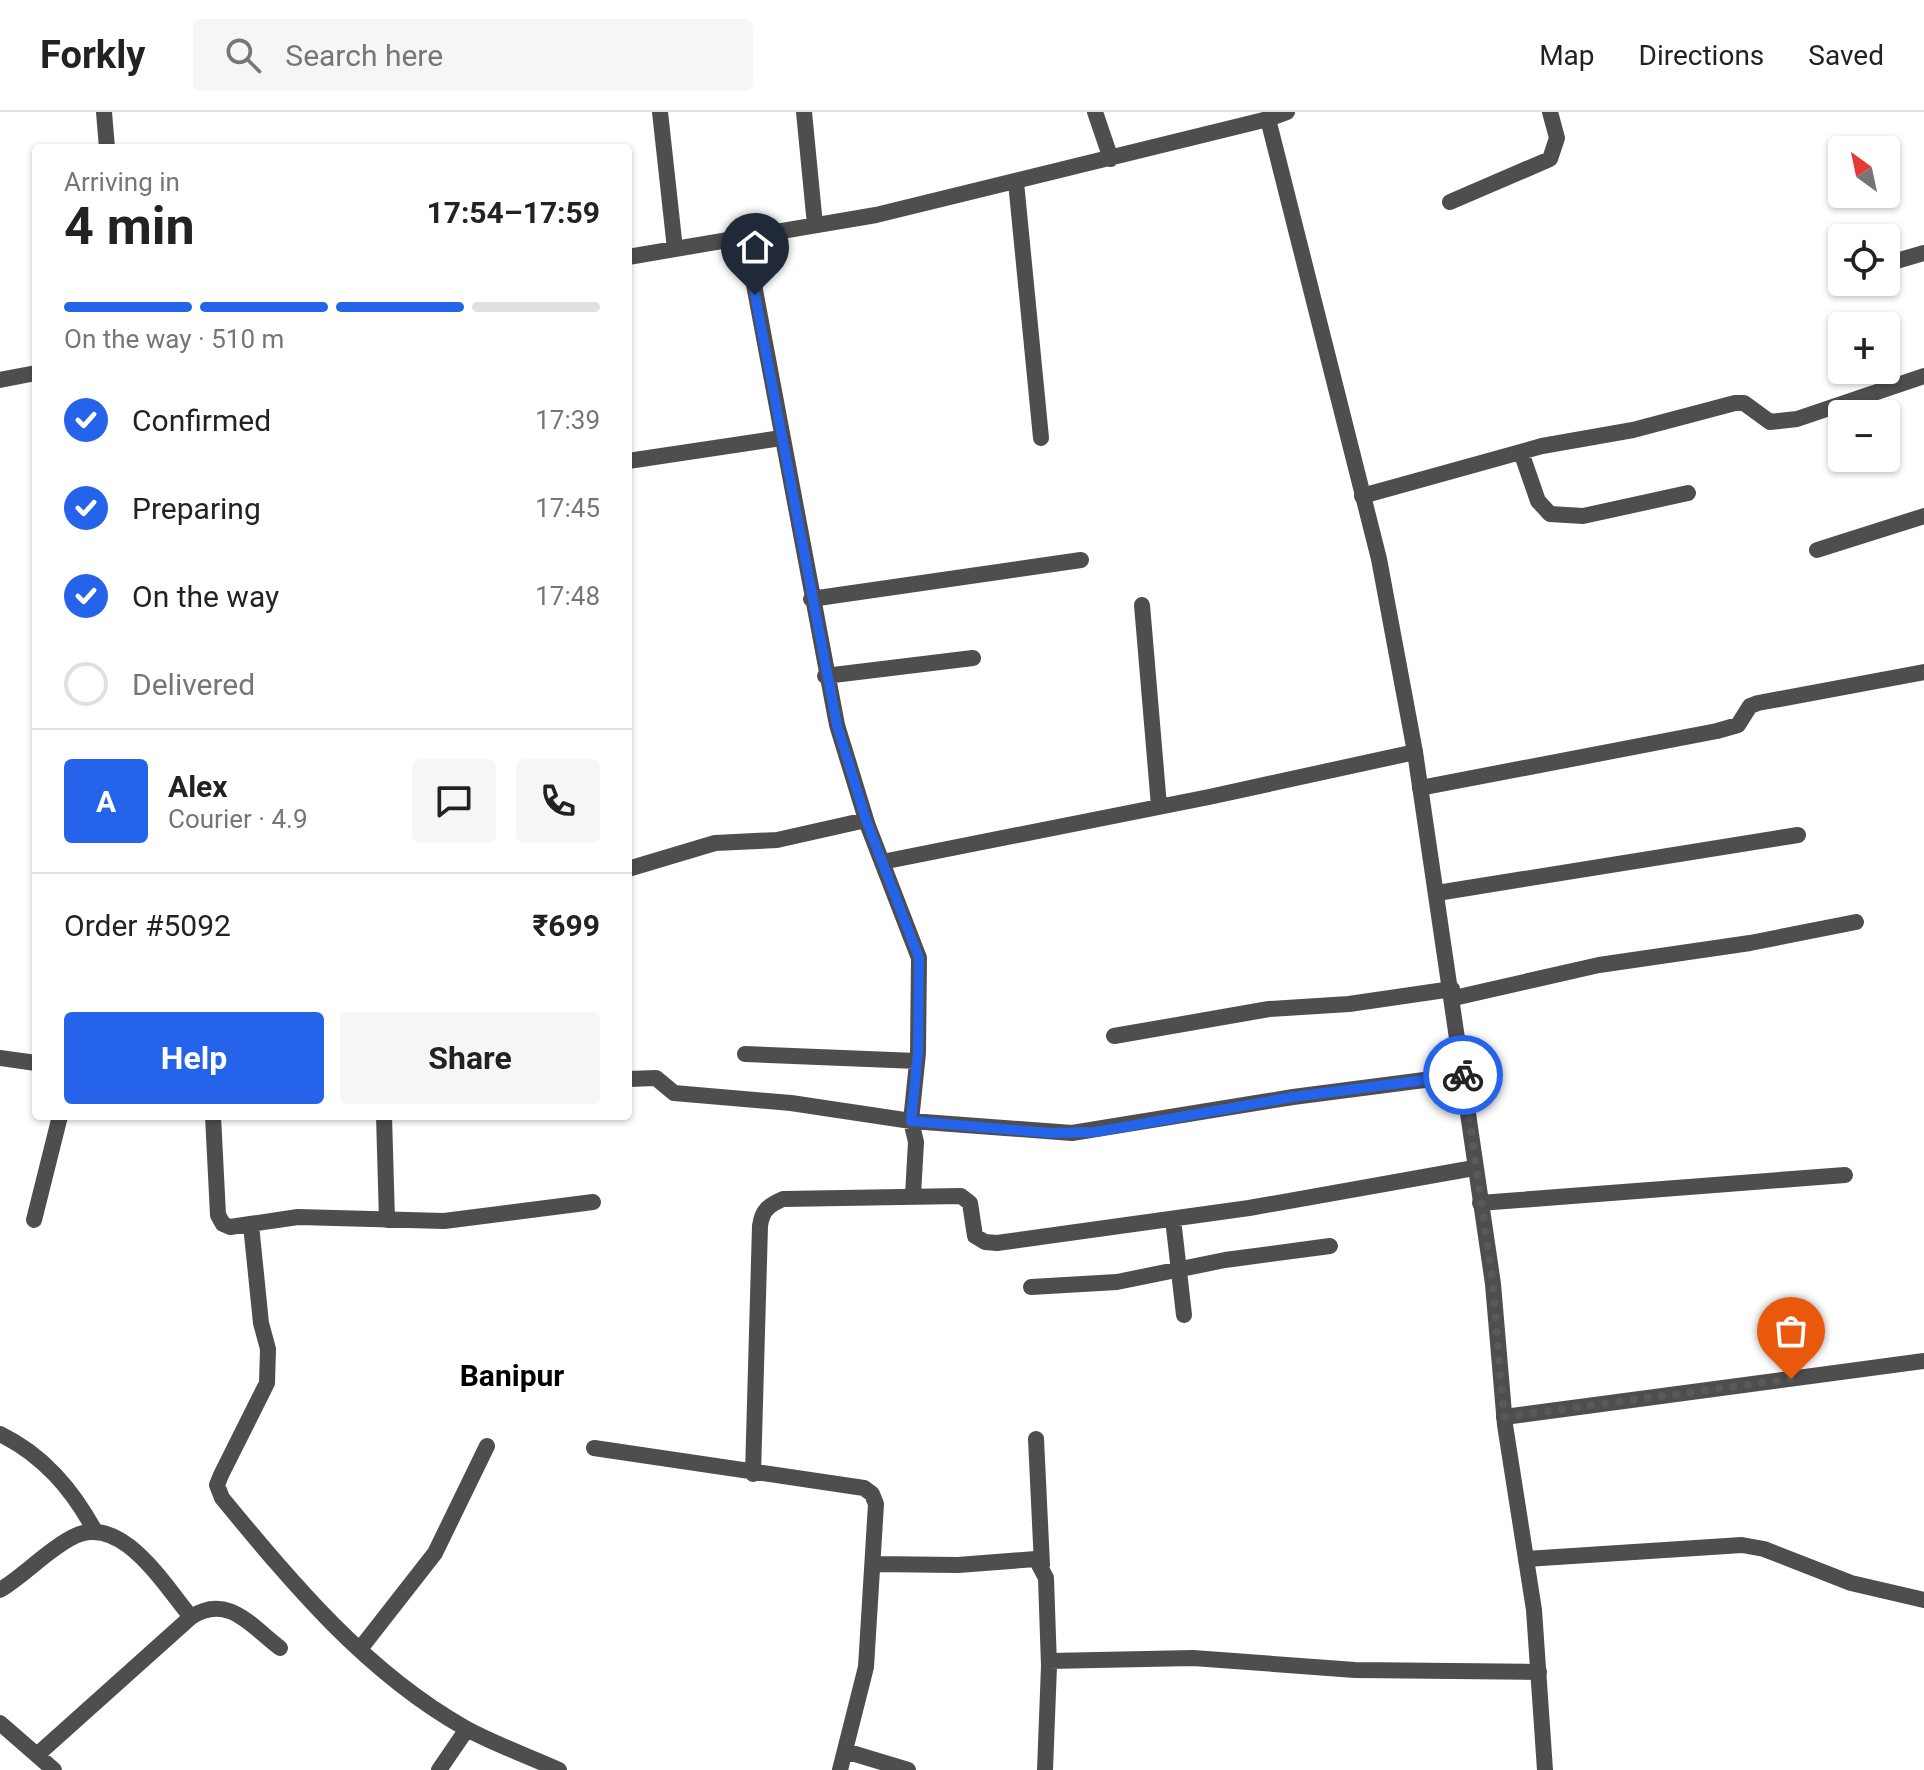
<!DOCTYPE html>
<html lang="en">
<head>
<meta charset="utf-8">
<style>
	body { margin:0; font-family:Roboto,sans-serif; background:#f6f6f6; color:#222; height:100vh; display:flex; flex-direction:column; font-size:30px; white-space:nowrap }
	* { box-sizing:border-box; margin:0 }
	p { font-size:26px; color:#767676 }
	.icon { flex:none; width:44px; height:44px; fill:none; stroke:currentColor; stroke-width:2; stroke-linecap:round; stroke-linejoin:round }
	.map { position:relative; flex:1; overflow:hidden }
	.side { position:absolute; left:32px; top:32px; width:600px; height:976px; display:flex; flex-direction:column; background:#fff; border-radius:8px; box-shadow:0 2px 6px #0004 }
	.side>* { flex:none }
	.needle { width:52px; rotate:327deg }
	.buttons { position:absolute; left:1828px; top:24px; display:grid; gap:16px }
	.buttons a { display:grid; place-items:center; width:72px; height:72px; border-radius:8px; background:#fff; box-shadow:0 2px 6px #0004; font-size:40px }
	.pin { position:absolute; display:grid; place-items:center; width:68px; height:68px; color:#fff; margin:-82px -34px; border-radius:50% 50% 50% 0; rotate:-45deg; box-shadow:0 0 8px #0007 }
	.pin .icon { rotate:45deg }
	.courier { position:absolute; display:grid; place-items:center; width:80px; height:80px; margin:-40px; border:6px solid #2563eb; border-radius:50%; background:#fff; color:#222; box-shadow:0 2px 10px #0007 }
	.headline em { font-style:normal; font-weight:700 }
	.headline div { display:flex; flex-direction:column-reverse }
	.headline { display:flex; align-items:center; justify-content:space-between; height:136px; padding:0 32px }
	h1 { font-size:52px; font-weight:700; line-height:60px }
	.bar { display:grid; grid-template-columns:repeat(4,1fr); gap:12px 8px; align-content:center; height:96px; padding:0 32px }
	.bar i { height:10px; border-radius:6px; background:#e0e0e0 }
	.bar .on { background:#2563eb }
	.bar p { grid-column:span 4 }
	.line { display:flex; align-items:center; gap:20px; padding:0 32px; border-top:2px solid #e0e0e0 }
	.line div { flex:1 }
	.round { display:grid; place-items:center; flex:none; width:84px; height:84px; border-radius:8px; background:#f6f6f6 }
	ol { padding:0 32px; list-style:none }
	li { display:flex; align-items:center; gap:24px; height:88px }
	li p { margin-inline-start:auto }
	li .icon { padding:8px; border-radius:50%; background:#2563eb; color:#fff; stroke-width:4 }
	li:last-child { color:#767676 }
	li i { width:44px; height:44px; border:4px solid #e0e0e0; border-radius:50% }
	.button { display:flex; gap:16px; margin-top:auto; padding:16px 32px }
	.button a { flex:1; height:92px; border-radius:8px; background:#2563eb; color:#fff; font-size:32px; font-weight:700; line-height:92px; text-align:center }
	.button a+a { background:#f6f6f6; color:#222 }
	header { display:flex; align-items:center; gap:48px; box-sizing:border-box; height:112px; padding:0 40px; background:#fff; border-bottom:2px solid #e0e0e0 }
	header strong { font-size:38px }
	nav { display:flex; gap:44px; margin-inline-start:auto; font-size:28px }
	.search { width:560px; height:72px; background:#f6f6f6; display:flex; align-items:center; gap:20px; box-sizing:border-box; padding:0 28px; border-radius:8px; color:#767676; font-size:30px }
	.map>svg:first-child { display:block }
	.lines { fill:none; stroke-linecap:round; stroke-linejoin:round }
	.minor { stroke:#4e4e4e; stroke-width:16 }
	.tertiary { stroke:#4e4e4e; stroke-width:16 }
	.done { stroke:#595959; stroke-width:8; stroke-dasharray:0 14.4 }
	.route { stroke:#2563eb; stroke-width:10 }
	.labels { text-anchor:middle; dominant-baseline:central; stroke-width:8; stroke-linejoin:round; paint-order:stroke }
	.quarter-label { font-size:30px; font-weight:bold; fill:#000; stroke:#fff }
</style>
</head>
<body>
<header>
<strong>Forkly</strong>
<div class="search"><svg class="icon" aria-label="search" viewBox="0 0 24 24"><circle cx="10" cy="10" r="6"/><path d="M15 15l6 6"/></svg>Search here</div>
<nav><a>Map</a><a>Directions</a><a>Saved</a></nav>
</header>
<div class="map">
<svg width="1924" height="1658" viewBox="0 0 1924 1658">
	<rect width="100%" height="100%" fill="#fff"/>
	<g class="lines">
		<path class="minor" d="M104,0L107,36
			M660,0L675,137
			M804,0L815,113
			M1095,0L1111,47
			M1016,70L1041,326
			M1450,90L1550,47L1557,26L1550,0
			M745,125L837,613L868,714L919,846L918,941L911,1009L916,1030L913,1083
			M628,145L876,103L1268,7
			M1886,152L1924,141
			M0,268L36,261
			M1521,340L1538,389L1550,402L1583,404L1688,381
			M628,349L781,326
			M1362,384L1542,334L1633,318L1735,291H1744L1770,310L1797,307L1924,264
			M1817,438L1924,404
			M811,487L1081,448
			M1142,493L1159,694
			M825,564L973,546
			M1420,676L1717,619L1738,613L1750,594L1758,591L1924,560
			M882,750L1209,685L1415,640
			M628,757L715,731L777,728L866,708
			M1437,781L1798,723
			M1454,886L1599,853L1750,831L1856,810
			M1114,924L1269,897L1349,892L1452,877
			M745,942L917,949
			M0,946L36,951
			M628,967L656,966L674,981L791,991L911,1009L1072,1021L1293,985L1463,963
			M213,1004L218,1103L223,1112L230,1115L298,1105L444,1109L593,1090
			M384,1004L387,1108
			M1480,1091L1845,1063
			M1173,1107L1184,1203
			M34,1108L60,1004
			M251,1113L261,1211L268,1237L267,1271L221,1363L217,1373L222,1386C293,1472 366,1560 465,1616C494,1632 528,1644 559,1658
			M1031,1175L1117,1170L1225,1148L1330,1134
			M1504,1305L1924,1249
			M0,1322C43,1343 72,1377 95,1419
			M1036,1327L1042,1453
			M594,1336L864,1376L872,1382L876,1392L866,1555L840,1658
			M753,1362L760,1114C762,1098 769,1093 783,1087L961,1084L970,1091L975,1124L985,1130L997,1131L1249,1096L1474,1056
			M1526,1447L1742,1433L1764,1437L1851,1471L1924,1488
			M873,1452L958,1453L1036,1447L1046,1466L1049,1554L1045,1658
			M0,1478C25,1463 45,1440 71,1426C120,1398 164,1473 191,1505
			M360,1537L435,1441L487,1334
			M1049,1549L1193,1546L1355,1558L1539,1560
			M0,1611L54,1658
			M845,1639L908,1658
			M37,1643L191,1505C228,1481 251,1514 280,1536
			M439,1658L467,1617"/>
		<path class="tertiary" d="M1287,0L1268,7L1379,447L1415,640L1493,1172L1505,1313L1534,1498L1545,1658"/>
	</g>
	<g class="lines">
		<path class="done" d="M1463,963L1493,1172L1504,1305L1791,1267"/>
		<path class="route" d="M755,183L837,613L866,708L919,846L918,941L911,1009L1050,1021L1095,1020L1293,985L1463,963"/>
	</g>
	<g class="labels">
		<g class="quarter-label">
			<text x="512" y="1263">Banipur</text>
		</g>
	</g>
</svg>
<div class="buttons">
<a><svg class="needle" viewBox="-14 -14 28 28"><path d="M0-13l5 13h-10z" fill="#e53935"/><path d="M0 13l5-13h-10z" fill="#767676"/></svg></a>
<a><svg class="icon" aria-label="locate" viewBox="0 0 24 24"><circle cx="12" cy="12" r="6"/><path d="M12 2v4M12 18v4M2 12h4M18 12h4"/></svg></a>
<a>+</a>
<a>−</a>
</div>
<div class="pin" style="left:1791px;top:1267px;background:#ea580c"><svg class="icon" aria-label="bag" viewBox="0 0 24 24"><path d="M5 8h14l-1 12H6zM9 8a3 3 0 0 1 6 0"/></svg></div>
<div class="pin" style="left:755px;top:183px;background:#1f2937"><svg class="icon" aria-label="home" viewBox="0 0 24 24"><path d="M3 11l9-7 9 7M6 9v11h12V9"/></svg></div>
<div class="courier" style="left:1463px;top:963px"><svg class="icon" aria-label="bike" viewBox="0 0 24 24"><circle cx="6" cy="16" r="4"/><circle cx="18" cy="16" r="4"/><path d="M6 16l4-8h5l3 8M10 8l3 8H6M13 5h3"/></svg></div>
<section class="side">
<div class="headline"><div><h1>4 min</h1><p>Arriving in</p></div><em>17:54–17:59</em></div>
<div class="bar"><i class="on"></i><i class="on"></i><i class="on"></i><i></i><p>On the way · 510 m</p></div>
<ol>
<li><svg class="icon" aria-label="check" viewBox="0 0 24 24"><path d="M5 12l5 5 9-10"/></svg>Confirmed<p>17:39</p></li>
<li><svg class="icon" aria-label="check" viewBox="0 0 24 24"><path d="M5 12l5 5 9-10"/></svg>Preparing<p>17:45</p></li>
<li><svg class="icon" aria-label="check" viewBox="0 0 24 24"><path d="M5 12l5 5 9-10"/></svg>On the way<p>17:48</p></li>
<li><i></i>Delivered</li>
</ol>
<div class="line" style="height:144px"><b class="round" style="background:#2563eb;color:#fff">A</b><div><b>Alex</b><p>Courier · 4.9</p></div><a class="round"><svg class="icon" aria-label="chat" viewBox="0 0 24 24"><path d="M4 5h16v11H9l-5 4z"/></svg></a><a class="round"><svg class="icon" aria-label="phone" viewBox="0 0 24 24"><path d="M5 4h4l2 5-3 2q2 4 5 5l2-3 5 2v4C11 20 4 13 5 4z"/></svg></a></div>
<div class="line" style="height:104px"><div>Order #5092</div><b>₹699</b></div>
<div class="button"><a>Help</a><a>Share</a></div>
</section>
</div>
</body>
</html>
